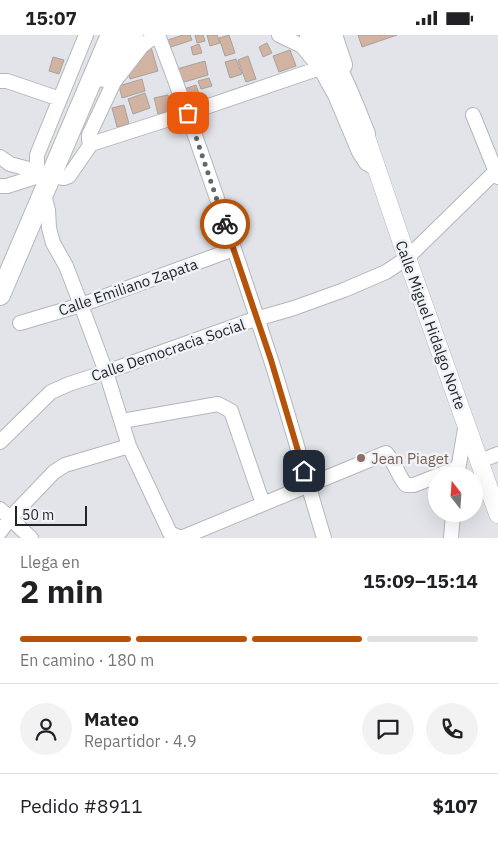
<!DOCTYPE html>
<html lang="es">
<head>
<meta charset="utf-8">
<style>
	body { margin:0; font-family:"IBM Plex Sans",sans-serif; background:#f2f2f2; color:#202124; height:100vh; display:flex; flex-direction:column; font-size:19px; white-space:nowrap }
	* { box-sizing:border-box; margin:0 }
	p { font-size:16px; color:#757577 }
	.icon { flex:none; width:28px; height:28px; fill:none; stroke:currentColor; stroke-width:2; stroke-linecap:round; stroke-linejoin:round }
	.map { position:relative; height:503px; overflow:hidden }
	.sheet { display:flex; flex-direction:column; background:#fff; flex:1 }
	.sheet>* { flex:none }
	.needle { width:32px; rotate:343deg }
	.fabs { position:absolute; left:428px; top:432px; display:grid; gap:10px }
	.fabs a { display:grid; place-items:center; width:55px; height:55px; border-radius:50%; background:#fff; box-shadow:0 5px 20px #0002; font-size:25px }
	.scale { position:absolute; left:15px; bottom:12px; width:72px; box-sizing:border-box; padding-left:5px; border:2px solid #232426; border-top:0; font-size:14px; line-height:18px; white-space:nowrap; color:#232426; -webkit-text-stroke:4px #eff2f7; paint-order:stroke }
	.pin { position:absolute; display:grid; place-items:center; width:42px; height:42px; color:#fff; margin:-21px; border-radius:10px; box-shadow:0 2px 8px #0006 }
	.courier { position:absolute; display:grid; place-items:center; width:50px; height:50px; margin:-25px; border:4px solid #b45309; border-radius:50%; background:#fff; color:#222; box-shadow:0 1px 6px #0007 }
	.summary em { font-style:normal; font-weight:800 }
	.summary div { display:flex; flex-direction:column-reverse }
	.summary { display:flex; align-items:center; justify-content:space-between; height:85px; padding:0 20px }
	h1 { font-size:32px; font-weight:800; line-height:38px }
	.bar { display:grid; grid-template-columns:repeat(4,1fr); gap:8px 5px; align-content:center; height:60px; padding:0 20px }
	.bar i { height:6px; border-radius:4px; background:#e0e0e0 }
	.bar .on { background:#b45309 }
	.bar p { grid-column:span 4 }
	.line { display:flex; align-items:center; gap:12px; padding:0 20px; border-top:1px solid #e0e0e0 }
	.line div { flex:1 }
	.round { display:grid; place-items:center; flex:none; width:52px; height:52px; border-radius:26px; background:#f2f2f2 }
	.status { display:flex; justify-content:space-between; align-items:center; height:35px; padding:0 25px; background:#fff; direction:ltr }
	.status svg { height:14px; fill:currentColor }
	.map>svg:first-child { display:block }
	.building { fill:#d2b2a0; stroke:#a7a29f }
	.lines { fill:none; stroke-linecap:round; stroke-linejoin:round }
	.minor-casing { stroke:#b3b6ba; stroke-width:16 }
	.major-casing { stroke:#b3b6ba; stroke-width:19 }
	.highway-casing { stroke:#b3b6ba; stroke-width:22 }
	.minor { stroke:#fff; stroke-width:14 }
	.major { stroke:#fff; stroke-width:18 }
	.highway { stroke:#fff; stroke-width:20 }
	.done { stroke:#66676a; stroke-width:5; stroke-dasharray:0 9 }
	.route { stroke:#b45309; stroke-width:6 }
	.education-dot { fill:#8d6e63; stroke:#eff2f7; stroke-width:2 }
	.labels { text-anchor:middle; dominant-baseline:central; stroke-width:5; stroke-linejoin:round; paint-order:stroke }
	.street-label { font-size:15px; fill:#232426; stroke:#eff2f7 }
	.education-label { font-size:15px; fill:#785e54; stroke:#eff2f7; text-anchor:start }
</style>
</head>
<body>
<div class="status"><b>15:07</b><svg viewBox="0 0 49 12"><path d="M0 12V9h3v3zM5 12V6h3v6zM10 12V3h3v9zM15 12V0h3v12zM26 1h20v11H26zM47 4h2v5h-2z"/></svg></div>
<div class="map">
<svg width="498" height="503" viewBox="0 0 498 503">
	<rect width="100%" height="100%" fill="#e2e4e9"/>
	<path class="building" d="M183,0H190L192,5L171,12L168,5Z
		M195,0H203L205,6L197,8Z
		M207,0H217L220,8L210,11Z
		M229,0L235,18L225,21L219,3Z
		M358,0H397L362,12Z
		M267,8L272,18L263,22L259,12Z
		M199,9L202,18L193,20L191,12Z
		M151,12L158,36L130,44L127,32Z
		M290,15L296,31L279,37L273,21Z
		M248,21L256,44L246,47L238,25Z
		M53,22L64,25L59,39L49,36Z
		M236,24L242,39L230,43L225,27Z
		M205,26L208,40L181,48L177,34Z
		M209,43L212,51L201,54L198,46Z
		M142,44L145,56L122,63L119,51Z
		M196,50L200,62L185,67L181,55Z
		M145,58L150,73L133,79L128,64Z
		M168,60L171,77L158,79L154,63Z
		M124,70L129,89L117,92L112,73Z"/>
	<g class="lines">
		<defs>
			<path id="minor" d="M158,0C199,107 235,216 271,325C290,384 306,444 324,503
				M279,0L302,11L320,33L335,60L359,117L366,128L377,134
				M0,46H7L60,64
				M473,80L498,142
				M91,109L188,78L320,33
				M91,109L89,105V100L114,47L142,11L156,0
				M0,122L10,129L36,136
				M37,141V120L86,0
				M52,141L64,143L69,141L91,109
				M0,151H7L45,139
				M44,160L48,175L49,193L53,208L66,231L81,270L106,337L129,411L170,498L181,503L386,418C395,427 398,441 406,450H414L457,433
				M20,288L81,270L234,214
				M122,386L218,369L231,376L263,469
				M0,407L51,357L69,349L106,337L246,287L294,273L344,255L386,237L407,223L498,134
				M480,426L498,419
				M457,441L466,388
				M0,474L31,503
				M0,497L10,483L54,437L65,430L129,411
				M451,503L453,479"/>
			<path id="major" d="M365,99L407,223L498,479"/>
			<path id="highway" d="M310,0C337,21 352,68 365,99
				M332,0L342,30
				M104,42L133,0
				M0,260L111,0"/>
		</defs>
		<use href="#minor" class="minor-casing"/>
		<use href="#major" class="major-casing"/>
		<use href="#highway" class="highway-casing"/>
		<use href="#minor" class="minor"/>
		<use href="#major" class="major"/>
		<use href="#highway" class="highway"/>
	</g>
	<g class="lines">
		<path class="done" d="M188,78L225,189"/>
		<path class="route" d="M225,189L271,325L304,436"/>
	</g>
	<circle class="education-dot" cx="361" cy="423" r="5"/>
	<g class="labels">
		<g class="street-label">
			<text transform="translate(128 252) rotate(-19)">Calle Emiliano Zapata</text>
			<text transform="translate(431 290) rotate(70)">Calle Miguel Hidalgo Norte</text>
			<text transform="translate(168 315) rotate(-19)">Calle Democracia Social</text>
		</g>
		<g class="education-label">
			<text x="371" y="423">Jean Piaget</text>
		</g>
	</g>
</svg>
<div class="fabs">
<a><svg class="needle" viewBox="-14 -14 28 28"><path d="M0-13l5 13h-10z" fill="#e53935"/><path d="M0 13l5-13h-10z" fill="#757577"/></svg></a>
</div>
<div class="scale">50 m</div>
<div class="pin" style="left:188px;top:78px;background:#ea580c"><svg class="icon" aria-label="bag" viewBox="0 0 24 24"><path d="M5 8h14l-1 12H6zM9 8a3 3 0 0 1 6 0"/></svg></div>
<div class="pin" style="left:304px;top:436px;background:#1f2937"><svg class="icon" aria-label="home" viewBox="0 0 24 24"><path d="M3 11l9-7 9 7M6 9v11h12V9"/></svg></div>
<div class="courier" style="left:225px;top:189px"><svg class="icon" aria-label="bike" viewBox="0 0 24 24"><circle cx="6" cy="16" r="4"/><circle cx="18" cy="16" r="4"/><path d="M6 16l4-8h5l3 8M10 8l3 8H6M13 5h3"/></svg></div>
</div>
<section class="sheet">
<div class="summary"><div><h1>2 min</h1><p>Llega en</p></div><em>15:09–15:14</em></div>
<div class="bar"><i class="on"></i><i class="on"></i><i class="on"></i><i></i><p>En camino · 180 m</p></div>
<div class="line" style="height:90px"><a class="round"><svg class="icon" aria-label="person" viewBox="0 0 24 24"><circle cx="12" cy="8" r="4"/><path d="M4 21q1-7 8-7t8 7"/></svg></a><div><b>Mateo</b><p>Repartidor · 4.9</p></div><a class="round"><svg class="icon" aria-label="chat" viewBox="0 0 24 24"><path d="M4 5h16v11H9l-5 4z"/></svg></a><a class="round"><svg class="icon" aria-label="phone" viewBox="0 0 24 24"><path d="M5 4h4l2 5-3 2q2 4 5 5l2-3 5 2v4C11 20 4 13 5 4z"/></svg></a></div>
<div class="line" style="height:65px"><div>Pedido #8911</div><b>$107</b></div>
</section>
</body>
</html>
